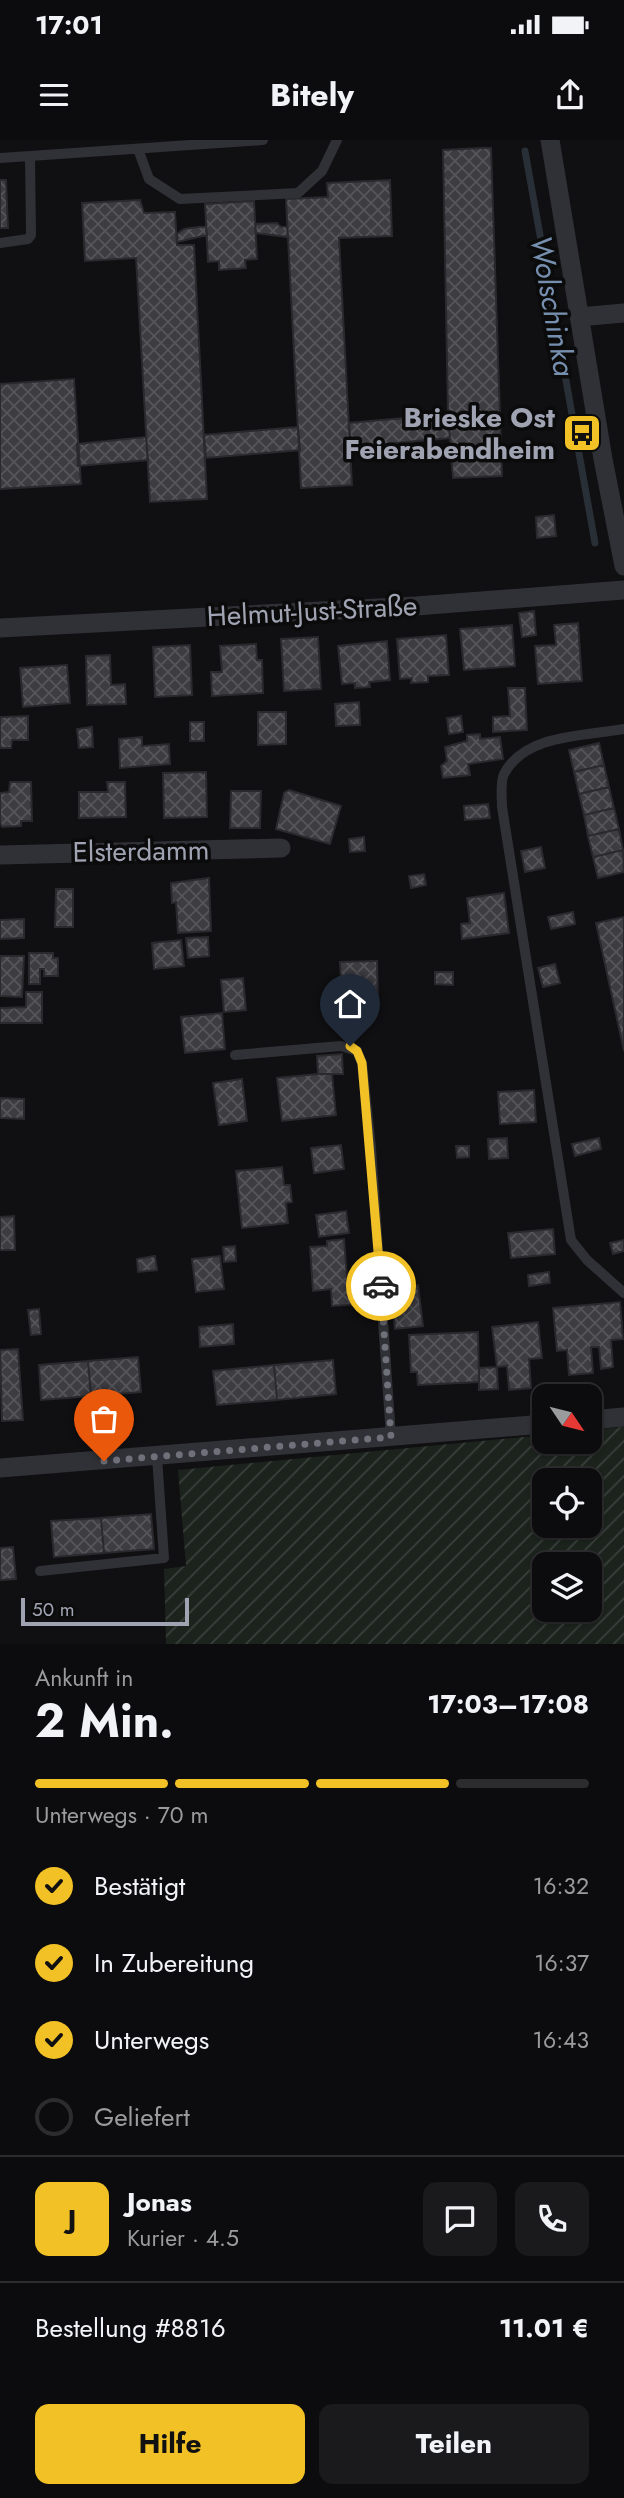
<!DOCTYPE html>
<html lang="de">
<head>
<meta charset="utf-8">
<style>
	body { margin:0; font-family:Jost,sans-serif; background:#1a191b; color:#f1f3f6; height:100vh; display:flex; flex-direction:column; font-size:26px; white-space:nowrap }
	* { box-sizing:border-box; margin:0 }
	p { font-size:23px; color:#9a9b9d }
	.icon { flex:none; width:38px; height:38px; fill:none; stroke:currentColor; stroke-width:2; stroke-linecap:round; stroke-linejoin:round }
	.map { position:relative; height:1504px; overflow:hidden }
	.side { display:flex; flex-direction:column; background:#0c0b0d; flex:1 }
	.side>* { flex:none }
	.needle { width:46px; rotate:125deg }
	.controls { position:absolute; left:532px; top:1244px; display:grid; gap:14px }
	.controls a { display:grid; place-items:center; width:70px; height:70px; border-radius:14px; background:#0c0b0d; box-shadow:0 2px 5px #0004,0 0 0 2px #2c2b2e; font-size:35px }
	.scale { position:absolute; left:21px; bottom:18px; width:168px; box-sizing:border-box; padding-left:7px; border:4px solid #a0a4b2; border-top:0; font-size:19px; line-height:24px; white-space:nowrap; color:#a0a4b2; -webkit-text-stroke:5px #0b0b0c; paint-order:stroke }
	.pin { position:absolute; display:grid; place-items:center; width:60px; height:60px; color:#fff; margin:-72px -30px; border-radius:50% 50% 50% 0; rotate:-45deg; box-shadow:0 0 7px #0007 }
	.pin .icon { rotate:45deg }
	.courier { position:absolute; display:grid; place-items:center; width:70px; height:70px; margin:-35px; border:5px solid #f2c126; border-radius:50%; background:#fff; color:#222; box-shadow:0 2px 9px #0007 }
	.overview em { font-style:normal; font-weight:700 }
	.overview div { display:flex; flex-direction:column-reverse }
	.overview { display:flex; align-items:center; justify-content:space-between; height:119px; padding:0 35px }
	h1 { font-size:46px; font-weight:700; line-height:52px }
	.bar { display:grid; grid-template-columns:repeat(4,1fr); gap:10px 7px; align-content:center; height:84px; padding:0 35px }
	.bar i { height:9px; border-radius:5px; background:#2c2b2e }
	.bar .on { background:#f2c126 }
	.bar p { grid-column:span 4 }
	.line { display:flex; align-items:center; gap:18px; padding:0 35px; border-top:2px solid #2c2b2e }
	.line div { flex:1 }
	.round { display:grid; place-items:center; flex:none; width:74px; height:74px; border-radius:14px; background:#1a191b }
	ol { padding:0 35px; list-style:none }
	li { display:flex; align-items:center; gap:21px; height:77px }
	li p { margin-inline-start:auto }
	li .icon { padding:7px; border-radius:50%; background:#f2c126; color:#111; stroke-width:4 }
	li:last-child { color:#9a9b9d }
	li i { width:38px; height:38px; border:4px solid #2c2b2e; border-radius:50% }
	.button { display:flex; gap:14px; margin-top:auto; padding:14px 35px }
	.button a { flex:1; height:80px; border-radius:14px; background:#f2c126; color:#111; font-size:28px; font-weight:700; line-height:80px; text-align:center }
	.button a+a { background:#1a191b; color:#f1f3f6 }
	.status { display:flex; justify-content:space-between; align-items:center; height:49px; padding:0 35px; background:#0c0b0d; direction:ltr }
	.status svg { height:19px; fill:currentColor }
	header { display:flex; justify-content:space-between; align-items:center; height:91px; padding:0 35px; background:#0c0b0d; font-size:32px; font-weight:700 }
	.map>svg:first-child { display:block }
	.garden { fill:url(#garden-furrows); fill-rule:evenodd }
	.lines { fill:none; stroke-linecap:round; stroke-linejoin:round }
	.stream { stroke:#282f36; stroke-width:7 }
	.building { fill:url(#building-cross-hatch); stroke:#2a292d; stroke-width:2 }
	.service { stroke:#303136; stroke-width:10 }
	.minor { stroke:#303136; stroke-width:19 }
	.done { stroke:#6e707a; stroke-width:7; stroke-dasharray:0 12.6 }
	.route { stroke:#f2c126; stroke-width:9 }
	.labels { text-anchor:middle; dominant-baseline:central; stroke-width:7; stroke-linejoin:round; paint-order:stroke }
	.poi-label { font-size:28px; font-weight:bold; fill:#a0a4b2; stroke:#0b0b0c; text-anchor:end }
	.street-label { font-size:28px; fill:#a0a4b2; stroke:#0b0b0c }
	.water-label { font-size:30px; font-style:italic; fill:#768fae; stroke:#0b0b0c }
</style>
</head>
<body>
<div class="status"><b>17:01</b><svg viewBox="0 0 49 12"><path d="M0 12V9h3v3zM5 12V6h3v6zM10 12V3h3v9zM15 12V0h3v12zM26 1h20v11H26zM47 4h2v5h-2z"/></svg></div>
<header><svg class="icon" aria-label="menu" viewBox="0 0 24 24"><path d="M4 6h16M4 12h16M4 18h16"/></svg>Bitely<svg class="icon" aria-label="share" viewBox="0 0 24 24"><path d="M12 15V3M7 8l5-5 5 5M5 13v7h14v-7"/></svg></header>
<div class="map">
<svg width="624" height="1504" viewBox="0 0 624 1504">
	<defs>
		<pattern id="garden-furrows" width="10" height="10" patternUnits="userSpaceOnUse" patternTransform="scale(1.75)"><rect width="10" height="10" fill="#1c231d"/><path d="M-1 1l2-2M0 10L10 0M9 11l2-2" fill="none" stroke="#3a403b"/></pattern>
		<pattern id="building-cross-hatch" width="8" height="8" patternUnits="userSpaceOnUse" patternTransform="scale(1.75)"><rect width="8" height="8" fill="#3c3c41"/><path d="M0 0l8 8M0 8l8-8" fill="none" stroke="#55555a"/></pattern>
	</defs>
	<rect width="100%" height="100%" fill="#100f11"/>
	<path class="garden" d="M624,1287V1504H166L164,1429L186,1426L178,1330L544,1295V1302H590V1290ZM544,1340H590V1386H544ZM544,1424H590V1470H544Z"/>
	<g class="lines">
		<path class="stream" d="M525,11L595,403"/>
	</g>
	<path class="building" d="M481,8H491L502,336L453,338L448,274L443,10Z
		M0,40H6L8,88H0Z
		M390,40L392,96L339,98L352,345L301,348L286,59L328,57L327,43Z
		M140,60L144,73L175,72L177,105H194L207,359L150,362L136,118L85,121L82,63Z
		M254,61L257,119L245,120L246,128L219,130V121L208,122L205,64Z
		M277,83L281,87L287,86L288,97L256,93L255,84Z
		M206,86L207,95L177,102V94L184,89Z
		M74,239L81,344L0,349V244Z
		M448,274L450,298L351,307L349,283Z
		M298,287L300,310L206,318L204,295Z
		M146,297L148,320L78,326L77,304Z
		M554,375L556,396L537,398L536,377Z
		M534,471L536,495L522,497L519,473Z
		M578,483L582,541L538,544L535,506L556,505L554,485Z
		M512,485L515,526L464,530L460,489Z
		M446,495L449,535L428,536V542L411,543L412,538L400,539L397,499Z
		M318,497L321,549L284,551L281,499Z
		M387,501L390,540L369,542L370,547L355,548V543L342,544L338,506Z
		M256,504L257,520H262L263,553L212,556L211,532H222L220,506Z
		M190,505L192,555L155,557L153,507Z
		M110,515L111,545L125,544L126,564L87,565L86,516Z
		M67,525L70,563L23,567L20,528Z
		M508,548H525L527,590L493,592V577L510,576Z
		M359,562L360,585L336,586L335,564Z
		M258,572H286V604L258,605Z
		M28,576V600H12L11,608H0V577Z
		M461,576L463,592L449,594L447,578Z
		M190,582H204V601H190Z
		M92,587L93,607L79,608L77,589Z
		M480,594V599L500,597L503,619L468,624L470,635L443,638L441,626L447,621L445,607L467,601V595Z
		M142,597V606L169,604L170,624L120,628L119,599Z
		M599,603L604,625L574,632L569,610Z
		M604,625L609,647L579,654L574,632Z
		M206,632L207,677L164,678L163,633Z
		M10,642H31L32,681H21V686L2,687L0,682V653L9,652Z
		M107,642H125L126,677L79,678V652H108Z
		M609,647L614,668L584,675L579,654Z
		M289,650L341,666L330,704L276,689L284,653Z
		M231,651H261L260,688H230Z
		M488,664L490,678L465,680L464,666Z
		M614,668L619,689L588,696L584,675Z
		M619,689L623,710L593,717L588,696Z
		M364,697L365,711L350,712L349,699Z
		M541,707L545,728L525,732L521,711Z
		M623,710L624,732L598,738L593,717Z
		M424,734L426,745L411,748L409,736Z
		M209,738L211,791L178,793L176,762L172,763L171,743Z
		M56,749H73V787H55Z
		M504,753L509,793L462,799L461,784L470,783L467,758Z
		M573,772L575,784L551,789L548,777Z
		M624,777V911L596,783Z
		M24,779V798L0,799V780Z
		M208,797L209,816L188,818L186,798Z
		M181,800L184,826L154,829L152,803Z
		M29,813H53V818H58V836H44V829H40V844H29Z
		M0,816H24L22,857L0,856Z
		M377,821L378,860L342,861L340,822Z
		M555,824L560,843L543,847L538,828Z
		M435,832H453V845L435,844Z
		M243,838L246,870L224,872L221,840Z
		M26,852H42V883H0V868L26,867Z
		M222,873L225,909L185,913L181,877Z
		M342,914L343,934H318L317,916Z
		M318,934H332L336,975L282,981L277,938Z
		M242,939L247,981L219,985L213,943Z
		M534,950L536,982L500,984L498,952Z
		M0,958L24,959V979L0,978Z
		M507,998L508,1018L489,1019L488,999Z
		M599,998L601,1009L575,1016L572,1004Z
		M341,1005L344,1029L314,1033L311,1008Z
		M456,1006H469V1017L457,1018Z
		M282,1027L284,1045H290L292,1062L286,1063L288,1083L242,1088L236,1031Z
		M346,1071L349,1093L319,1097L316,1075Z
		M14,1076L15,1110H0V1077Z
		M553,1089L555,1114L511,1118L508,1093Z
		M344,1099L347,1138H358L359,1164L332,1166L331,1149L313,1151L310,1107L327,1106V1101Z
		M624,1100V1111L613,1114L610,1103Z
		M235,1106L236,1121L224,1122L223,1107Z
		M155,1116L157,1130L138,1132L137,1119Z
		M220,1116L224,1149L196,1152L192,1119Z
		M549,1132L550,1143L529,1146L528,1135Z
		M418,1145L423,1186L395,1189L391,1148Z
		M620,1162L623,1199L611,1200L613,1227L601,1229L599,1207H591L593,1233L569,1235L567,1210L557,1211L553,1168Z
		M39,1169L41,1194L31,1195L28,1170Z
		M538,1182L542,1218L529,1219L531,1248L509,1250L507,1226L497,1227L492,1187Z
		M233,1184L234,1204L200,1207L199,1187Z
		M478,1192L479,1242L418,1245L417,1232H411L409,1195Z
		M18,1209L23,1280L2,1281L0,1210Z
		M138,1217L141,1252L91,1256L88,1221Z
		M333,1220L336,1254L277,1260L274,1225Z
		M88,1221L91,1256L41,1260L39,1225Z
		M274,1225L277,1260L217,1265L213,1231Z
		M497,1227L498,1249L479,1250V1228Z
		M151,1374L154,1409L104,1413L101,1378Z
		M101,1378L104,1413L54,1417L51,1381Z
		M13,1407L16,1439L0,1440V1408Z"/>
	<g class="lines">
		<path class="service" d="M138,9L149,39L180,59L298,53L322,31L337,0
			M0,18L30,16
			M0,103L28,99L31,95L30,16L263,0
			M624,589C584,596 525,594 504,634C500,642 502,658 502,667L571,1100L587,1120L624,1153
			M235,915L341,906L357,911L362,923L371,1008L391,1297
			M40,1431L164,1418L157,1317"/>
		<path class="minor" d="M550,0L603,319L624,426
			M579,177L624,173
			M0,488L416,466L624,450
			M0,715L281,708
			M590,1280L624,1277
			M0,1328L544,1284"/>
	</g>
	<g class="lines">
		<path class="done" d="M104,1321L391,1297L381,1146"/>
		<path class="route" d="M350,906L357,911L362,923L381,1146"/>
	</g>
	<defs>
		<symbol id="bus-square" viewBox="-11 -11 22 22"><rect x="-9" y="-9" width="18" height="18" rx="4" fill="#f2c126" stroke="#0b0b0c"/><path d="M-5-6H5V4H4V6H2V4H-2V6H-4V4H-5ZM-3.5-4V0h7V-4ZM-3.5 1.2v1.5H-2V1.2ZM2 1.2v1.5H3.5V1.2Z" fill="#111"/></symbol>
	</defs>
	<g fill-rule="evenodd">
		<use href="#bus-square" x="560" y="271" width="44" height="44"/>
	</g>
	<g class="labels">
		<g class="poi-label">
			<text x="555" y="277">Brieske Ost<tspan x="555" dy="32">Feierabendheim</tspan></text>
		</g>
		<g class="street-label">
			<text transform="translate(312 471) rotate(-3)">Helmut-Just-Straße</text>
			<text transform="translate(141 711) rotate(-1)">Elsterdamm</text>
		</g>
		<g class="water-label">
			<text transform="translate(553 166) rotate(80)">Wolschinka</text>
		</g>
	</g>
</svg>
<div class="controls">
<a><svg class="needle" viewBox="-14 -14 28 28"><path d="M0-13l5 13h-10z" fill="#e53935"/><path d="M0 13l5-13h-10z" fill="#9a9b9d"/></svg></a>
<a><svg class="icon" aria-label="locate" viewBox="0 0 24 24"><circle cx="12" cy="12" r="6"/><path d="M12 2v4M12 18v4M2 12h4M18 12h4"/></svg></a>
<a><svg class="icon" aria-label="layers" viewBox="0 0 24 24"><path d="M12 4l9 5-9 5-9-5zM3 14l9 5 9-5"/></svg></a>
</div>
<div class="scale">50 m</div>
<div class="pin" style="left:104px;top:1321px;background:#ea580c"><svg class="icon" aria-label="bag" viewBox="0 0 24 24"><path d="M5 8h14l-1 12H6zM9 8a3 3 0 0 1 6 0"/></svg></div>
<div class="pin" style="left:350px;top:906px;background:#1f2937"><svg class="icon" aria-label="home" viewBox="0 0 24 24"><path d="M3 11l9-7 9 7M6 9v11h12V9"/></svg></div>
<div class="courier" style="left:381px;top:1146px"><svg class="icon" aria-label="car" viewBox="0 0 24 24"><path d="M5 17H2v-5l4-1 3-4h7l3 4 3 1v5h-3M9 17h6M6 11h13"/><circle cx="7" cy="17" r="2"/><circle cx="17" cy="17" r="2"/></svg></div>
</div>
<section class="side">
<div class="overview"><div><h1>2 Min.</h1><p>Ankunft in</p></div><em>17:03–17:08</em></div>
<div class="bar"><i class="on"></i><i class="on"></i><i class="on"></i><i></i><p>Unterwegs · 70 m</p></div>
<ol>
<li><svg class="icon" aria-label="check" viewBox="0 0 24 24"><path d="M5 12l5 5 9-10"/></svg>Bestätigt<p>16:32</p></li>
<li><svg class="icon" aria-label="check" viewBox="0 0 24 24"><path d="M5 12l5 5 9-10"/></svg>In Zubereitung<p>16:37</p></li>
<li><svg class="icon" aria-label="check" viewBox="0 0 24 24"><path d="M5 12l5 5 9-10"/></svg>Unterwegs<p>16:43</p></li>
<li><i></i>Geliefert</li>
</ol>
<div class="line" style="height:126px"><b class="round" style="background:#f2c126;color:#111">J</b><div><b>Jonas</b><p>Kurier · 4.5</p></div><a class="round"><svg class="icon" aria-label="chat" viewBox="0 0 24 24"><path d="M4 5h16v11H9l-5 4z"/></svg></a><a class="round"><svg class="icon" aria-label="phone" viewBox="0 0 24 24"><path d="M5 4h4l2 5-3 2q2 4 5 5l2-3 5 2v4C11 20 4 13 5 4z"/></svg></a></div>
<div class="line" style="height:91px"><div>Bestellung #8816</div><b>11.01 €</b></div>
<div class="button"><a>Hilfe</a><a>Teilen</a></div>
</section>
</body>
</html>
